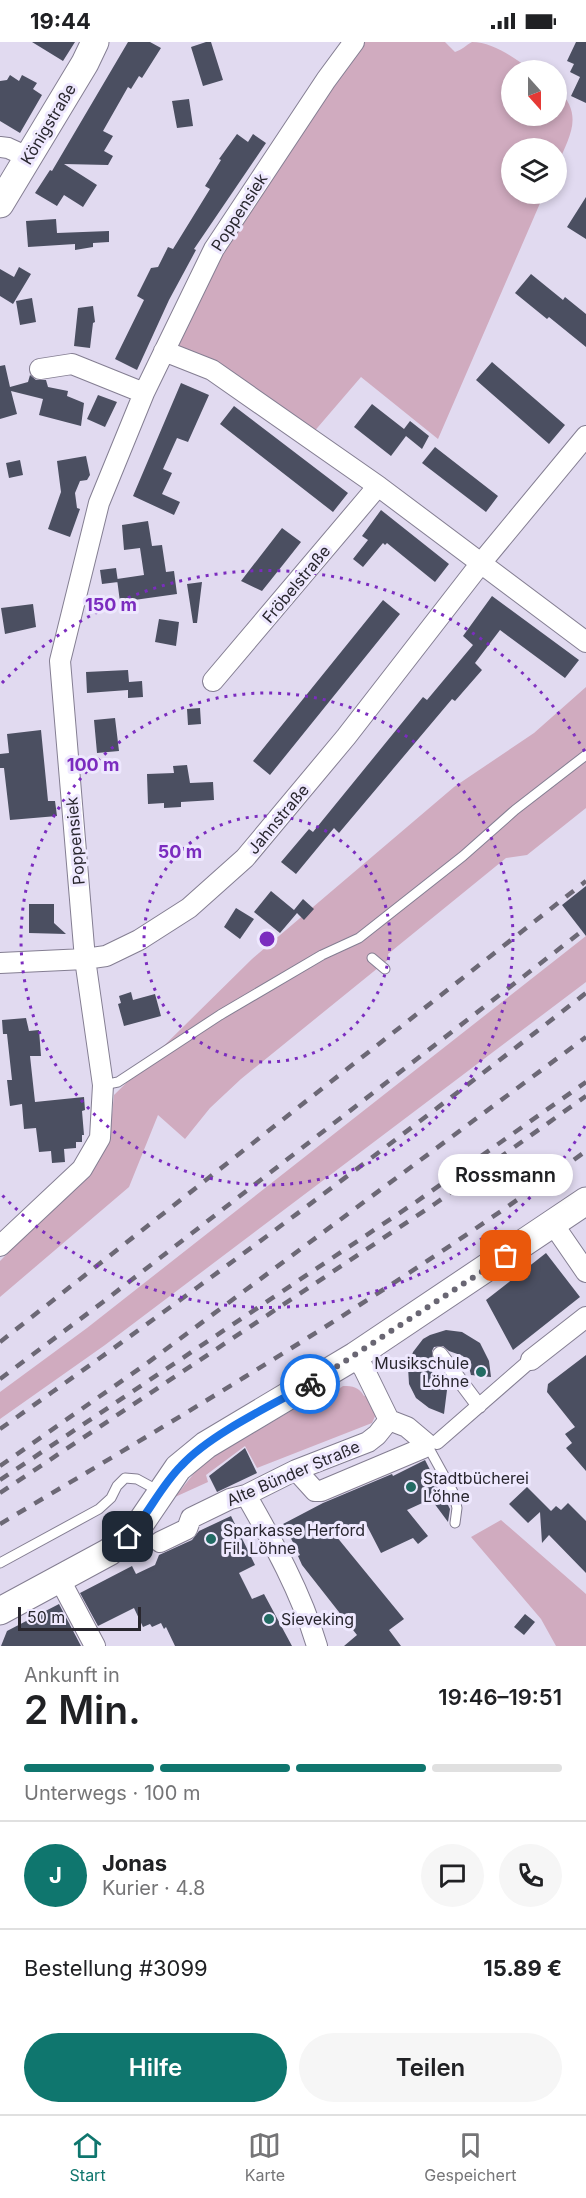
<!DOCTYPE html>
<html lang="de">
<head>
<meta charset="utf-8">
<style>
	body { margin:0; font-family:Inter,sans-serif; background:#f6f6f6; color:#202124; height:100vh; display:flex; flex-direction:column; font-size:22px; white-space:nowrap }
	* { box-sizing:border-box; margin:0 }
	p { font-size:20px; color:#757577 }
	.icon { flex:none; width:33px; height:33px; fill:none; stroke:currentColor; stroke-width:2; stroke-linecap:round; stroke-linejoin:round }
	.map { position:relative; height:1604px; overflow:hidden }
	.sheet { display:flex; flex-direction:column; background:#fff; flex:1 }
	.sheet>* { flex:none }
	.needle { width:39px; rotate:159deg }
	.tools { position:absolute; left:501px; top:18px; display:grid; gap:12px }
	.tools a { display:grid; place-items:center; width:66px; height:66px; border-radius:50%; background:#fff; box-shadow:0 3px 9px #0003; font-size:30px }
	.scale { position:absolute; left:18px; bottom:15px; width:123px; box-sizing:border-box; padding-left:6px; border:3px solid #29272f; border-top:0; font-size:16px; line-height:21px; white-space:nowrap; color:#29272f; -webkit-text-stroke:4px #eee8fe; paint-order:stroke }
	.pin { position:absolute; display:grid; place-items:center; width:51px; height:51px; color:#fff; margin:-26px; border-radius:12px; box-shadow:0 3px 9px #0006 }
	.courier { position:absolute; display:grid; place-items:center; width:60px; height:60px; margin:-30px; border:4px solid #1a73e8; border-radius:50%; background:#fff; color:#222; box-shadow:0 2px 8px #0007 }
	.bubble { position:absolute; height:42px; border-radius:21px; background:#fff; box-shadow:0 3px 9px #0003; font-size:20px; font-weight:600; line-height:42px; text-align:center }
	.overview em { font-style:normal; font-weight:600 }
	.overview div { display:flex; flex-direction:column-reverse }
	.overview { display:flex; align-items:center; justify-content:space-between; height:102px; padding:0 24px }
	h1 { font-size:39px; font-weight:600; line-height:45px }
	.bar { display:grid; grid-template-columns:repeat(4,1fr); gap:9px 6px; align-content:center; height:72px; padding:0 24px }
	.bar i { height:8px; border-radius:4px; background:#e0e0e0 }
	.bar .selected { background:#0f766e }
	.bar p { grid-column:span 4 }
	.line { display:flex; align-items:center; gap:15px; padding:0 24px; border-top:2px solid #e0e0e0 }
	.line div { flex:1 }
	.round { display:grid; place-items:center; flex:none; width:63px; height:63px; border-radius:32px; background:#f6f6f6 }
	.cta { display:flex; gap:12px; margin-top:auto; padding:12px 24px }
	.cta a { flex:1; height:69px; border-radius:36px; background:#0f766e; color:#fff; font-size:24px; font-weight:600; line-height:69px; text-align:center }
	.cta a+a { background:#f6f6f6; color:#202124 }
	.status { display:flex; justify-content:space-between; align-items:center; height:42px; padding:0 30px; background:#fff; direction:ltr }
	.status svg { height:16px; fill:currentColor }
	.menu { display:flex; justify-content:space-around; align-items:center; height:84px; border-top:2px solid #e0e0e0; background:#fff; font-size:16px; color:#757577 }
	.menu a { display:grid; justify-items:center; gap:3px }
	.menu .selected { color:#0f766e }
	.map>svg:first-child { display:block }
	.green { fill:#d0abbf }
	.building { fill:#4b4f61 }
	.lines { fill:none; stroke-linecap:round; stroke-linejoin:round }
	.service-casing { stroke:#847e92; stroke-width:11 }
	.pedestrian-casing { stroke:#847e92; stroke-width:16 }
	.minor-casing { stroke:#847e92; stroke-width:22 }
	.secondary-casing { stroke:#847e92; stroke-width:29 }
	.service { stroke:#fff; stroke-width:9 }
	.pedestrian { stroke:#fff; stroke-width:14 }
	.minor { stroke:#fff; stroke-width:20 }
	.secondary { stroke:#fff; stroke-width:27 }
	.rail { stroke:#6c6875; stroke-width:4.5; stroke-dasharray:10 10; stroke-linecap:butt }
	.done { stroke:#696673; stroke-width:6; stroke-dasharray:0 10.8 }
	.route { stroke:#1a73e8; stroke-width:8 }
	.ring { fill:none; stroke:#7b2cbf; stroke-width:3; stroke-dasharray:3 6 }
	.poi-dot { fill:#226b63; stroke:#eee8fe; stroke-width:2 }
	.labels { text-anchor:middle; dominant-baseline:central; stroke-width:6; stroke-linejoin:round; paint-order:stroke }
	.street-label { font-size:16px; fill:#29272f; stroke:#eee8fe }
	.poi-label { font-size:16px; fill:#29272f; stroke:#eee8fe; text-anchor:start }
	.centre { fill:#7b2cbf; stroke:#eee8fe; stroke-width:3 }
	.ring-label { font-size:18px; text-anchor:middle; font-weight:bold; fill:#7b2cbf; stroke:#eee8fe; stroke-width:6; stroke-linejoin:round; paint-order:stroke }
</style>
</head>
<body>
<div class="status"><b>19:44</b><svg viewBox="0 0 49 12"><path d="M0 12V9h3v3zM5 12V6h3v6zM10 12V3h3v9zM15 12V0h3v12zM26 1h20v11H26zM47 4h2v5h-2z"/></svg></div>
<div class="map">
<svg width="586" height="1604" viewBox="0 0 586 1604">
	<rect width="100%" height="100%" fill="#e1daf0"/>
	<path class="green" d="M361,0H445L455,10C462,8 466,3 472,0C493,0 516,17 531,28H512V74H556L557,46C585,74 569,94 557,124L556,106H512V152H544L438,397L361,335L312,392L169,301L219,210Z
		M586,645V766L527,813L506,816L388,912L389,917L241,1037L210,1066L185,1097L158,1073L129,1145L0,1255V1219L98,1120L111,1082L114,1053L252,917L454,745L534,691Z
		M586,894V940L105,1303L0,1377V1350L87,1286Z
		M343,1344C353,1344 359,1345 364,1354L370,1352L378,1368L372,1381L257,1426L245,1404L206,1433L208,1440L175,1455L203,1420L322,1351L326,1355Z
		M501,1478L586,1552V1604H556L541,1577L471,1495Z"/>
	<path class="building" d="M32,0H75L63,19Z
		M128,0H150L161,6L142,36L139,34L131,47L128,45L103,89L113,94L104,109L113,114L108,123L64,122L97,143L83,165L64,153L57,164L35,151L50,128L52,129Z
		M206,0H211L223,38L203,44L191,5Z
		M576,0H586V61L571,54L580,35L570,30L574,22L567,19Z
		M10,33L19,39L22,33L37,41L33,47L42,53L20,91L0,79V39L7,38Z
		M189,57L193,84L177,86L172,59Z
		M237,92L248,100L253,92L266,101L194,207L196,208L169,258L137,328L115,317L144,258L137,254L151,226L158,225L168,205L173,207L210,147L205,144L221,118L219,117Z
		M586,155V197L567,185Z
		M56,177L57,191L109,189V200L93,201V205L75,208V202L28,205L26,179Z
		M19,225L31,232L13,262L0,254V227L14,235Z
		M531,232L563,258L565,255L586,272V305L549,275L547,277L515,251Z
		M32,256L36,280L20,283L16,259Z
		M93,264L95,280L93,281L90,306L74,304L78,266Z
		M492,320L565,383L549,402L476,338Z
		M5,323L10,345L28,340L30,333L36,338H46L48,345L68,349L67,354L84,361L81,384L39,373L43,357L11,349L17,372L0,377V324Z
		M181,341L209,353L188,400L177,396L163,427L172,431L162,452L180,460L174,473L133,454Z
		M98,353L117,360L105,385L87,377Z
		M372,362L404,387L410,379L429,394L422,407L406,394L391,414L354,385Z
		M234,364L348,451L333,470L220,382Z
		M435,405L498,454L486,470L422,421Z
		M86,414L90,433L87,438L80,439L75,451L77,466L80,467L70,495L48,487L61,450L57,419Z
		M20,418L23,433L9,436L6,421Z
		M381,468L449,522L435,540L387,501L385,503L383,501L363,525L353,517L368,498L362,494Z
		M148,479L152,504L162,503L166,530L174,529L177,552L120,560L117,537L144,533L140,506L124,508L122,483Z
		M282,486L301,500L286,519L262,549L241,539Z
		M116,526L118,540L102,542L100,528Z
		M202,540L197,581H193L187,542Z
		M492,554L579,618L565,636L500,588L475,621L482,628L455,659L452,657L339,791L334,786L296,832L281,820L309,787L313,790L423,655L427,658L473,603L463,594Z
		M383,558L400,572L270,733L253,719Z
		M33,562L36,585L5,592L1,566Z
		M159,577L179,580L176,604L155,600Z
		M128,628L129,640L142,639L143,655L128,656V648L87,651L86,630Z
		M200,666L201,682L188,683L187,667Z
		M115,676L119,709L97,711L94,678Z
		M41,688L48,759H55L57,774L10,778L4,726H0V712L9,711L7,692Z
		M187,723L190,741L213,740L214,758L181,760V765L164,766V761L148,762L147,732L174,731L173,724Z
		M586,844V894L562,863Z
		M271,849L294,868L303,857L314,867L304,878L297,871L280,891L254,870Z
		M29,862H54V881L66,892L29,891Z
		M236,866L254,877L240,897L224,885Z
		M131,950L133,958L155,952L161,974L124,984L118,962L121,961L119,954Z
		M26,976L29,989L39,988L41,1014H30L35,1060L84,1055L85,1068L82,1069L84,1093H82V1100H76V1106L64,1107L65,1120L52,1121L51,1109L39,1110L36,1086L24,1087L22,1062L10,1064L7,1038H12L7,992H3L2,978Z
		M546,1211L580,1255L513,1308L486,1258Z
		M446,1288L462,1290L480,1301L489,1319L491,1335L471,1333L468,1321L463,1314L449,1309L443,1304L434,1305L432,1309L433,1317L431,1319L433,1334L437,1342L447,1348L444,1372L429,1366L416,1356L409,1342L408,1325L413,1310L423,1297L430,1293Z
		M586,1313V1429L566,1406L572,1401L565,1392L575,1385L547,1350L548,1342Z
		M245,1406L257,1431L217,1450L209,1434Z
		M425,1418L450,1467L448,1480L431,1457L407,1468L428,1494L418,1502L413,1496L381,1511L365,1480L336,1494L404,1577L389,1588L401,1604H344L357,1593L302,1523L298,1514L300,1513L283,1482L323,1461L392,1432L393,1434Z
		M527,1445L551,1469L556,1464L561,1468L568,1461L586,1479V1531L549,1493L542,1501L540,1470L528,1481L509,1462Z
		M231,1474L255,1523L239,1531L252,1557L264,1552L292,1604H175L166,1585L164,1587L161,1581L152,1585L150,1582L143,1585L134,1566L98,1584L80,1551L132,1524L136,1532L155,1523L159,1513L192,1498L199,1489Z
		M59,1562L81,1604H1L7,1589Z
		M525,1572L535,1580L524,1593L514,1585Z"/>
	<g class="lines">
		<defs>
			<path id="service" d="M372,916L385,927
				M103,1043L118,1040L220,973L322,913L359,896L463,814L515,768L586,713
				M426,1401L453,1450L457,1466L455,1481
				M0,1521L99,1467L111,1456L117,1444L125,1436L137,1437L159,1449"/>
			<path id="pedestrian" d="M440,1312L479,1364
				M437,1400L531,1318"/>
			<path id="minor" d="M0,105L8,106L28,115
				M164,309L212,328L378,444L586,600
				M40,327L72,322L144,351
				M213,639L378,444
				M0,921L85,917L106,914L139,898L189,866L245,816L346,695L481,521L586,394
				M553,1182L586,1230
				M0,1204L82,1127L100,1096L103,1043L85,917L60,619L99,461L144,351L214,207L326,38L354,0
				M531,1318L586,1275
				M296,1428L315,1449H321L423,1406L426,1401L407,1385L389,1378L364,1327L355,1314
				M246,1453C274,1502 301,1550 317,1604
				M160,1500L187,1487L191,1476L230,1457L246,1453L296,1428L368,1400L377,1393L389,1378
				M60,1538L95,1604"/>
			<path id="secondary" d="M0,162L85,21L95,0
				M0,1569L109,1510L128,1495L142,1479L178,1426L206,1403L355,1314L586,1159"/>
		</defs>
		<use href="#service" class="service-casing"/>
		<use href="#pedestrian" class="pedestrian-casing"/>
		<use href="#minor" class="minor-casing"/>
		<use href="#secondary" class="secondary-casing"/>
		<use href="#service" class="service"/>
		<use href="#pedestrian" class="pedestrian"/>
		<use href="#minor" class="minor"/>
		<use href="#secondary" class="secondary"/>
		<path class="rail" d="M0,1300L586,839
			M0,1337L103,1260L586,886
			M0,1387C199,1247 394,1101 586,951
			M0,1424L146,1322L586,995
			M0,1438L416,1160L586,1040
			M0,1451L436,1161L586,1054
			M0,1482C199,1364 399,1245 586,1109"/>
	</g>
	<g class="lines">
		<path class="done" d="M310,1342L506,1214"/>
		<path class="route" d="M128,1495C148,1473 160,1445 181,1424C210,1392 272,1363 310,1342"/>
	</g>
	<g class="ring">
		<circle cx="267" cy="897" r="123"/>
		<circle cx="267" cy="897" r="246"/>
		<path d="M585 1084A369 369 0 0 1 2 1153M2 641A369 369 0 0 1 585 710"/>
	</g>
	<g class="poi-dot">
		<circle cx="481" cy="1330" r="6"/>
		<circle cx="411" cy="1445" r="6"/>
		<circle cx="211" cy="1497" r="6"/>
		<circle cx="269" cy="1577" r="6"/>
	</g>
	<g class="labels">
		<g class="street-label">
			<text transform="translate(48 82) rotate(-59)">Königstraße</text>
			<text transform="translate(239 170) rotate(-57)">Poppensiek</text>
			<text transform="translate(296 542) rotate(-50)">Fröbelstraße</text>
			<text transform="translate(278 777) rotate(-50)">Jahnstraße</text>
			<text transform="translate(75 799) rotate(-95)">Poppensiek</text>
			<text transform="translate(293 1431) rotate(-23)">Alte Bünder Straße</text>
		</g>
		<g class="poi-label">
			<text x="469" y="1321" text-anchor="end">Musikschule<tspan x="469" dy="18">Löhne</tspan></text>
			<text x="423" y="1436">Stadtbücherei<tspan x="423" dy="18">Löhne</tspan></text>
			<text x="223" y="1488">Sparkasse Herford<tspan x="223" dy="18">Fil. Löhne</tspan></text>
			<text x="281" y="1577">Sieveking</text>
		</g>
	</g>
	<circle cx="267" cy="897" r="9" class="centre"/>
	<g class="ring-label">
		<text x="111" y="569">150 m</text>
		<text x="93" y="729">100 m</text>
		<text x="180" y="816">50 m</text>
	</g>
</svg>
<div class="tools">
<a><svg class="needle" viewBox="-14 -14 28 28"><path d="M0-13l5 13h-10z" fill="#e53935"/><path d="M0 13l5-13h-10z" fill="#757577"/></svg></a>
<a><svg class="icon" aria-label="layers" viewBox="0 0 24 24"><path d="M12 4l9 5-9 5-9-5zM3 14l9 5 9-5"/></svg></a>
</div>
<div class="scale">50 m</div>
<div class="pin" style="left:506px;top:1214px;background:#ea580c"><svg class="icon" aria-label="bag" viewBox="0 0 24 24"><path d="M5 8h14l-1 12H6zM9 8a3 3 0 0 1 6 0"/></svg></div>
<div class="pin" style="left:128px;top:1495px;background:#1f2937"><svg class="icon" aria-label="home" viewBox="0 0 24 24"><path d="M3 11l9-7 9 7M6 9v11h12V9"/></svg></div>
<div class="courier" style="left:310px;top:1342px"><svg class="icon" aria-label="bike" viewBox="0 0 24 24"><circle cx="6" cy="16" r="4"/><circle cx="18" cy="16" r="4"/><path d="M6 16l4-8h5l3 8M10 8l3 8H6M13 5h3"/></svg></div>
<div class="bubble" style="left:438px;top:1112px;width:135px">Rossmann</div>
</div>
<section class="sheet">
<div class="overview"><div><h1>2 Min.</h1><p>Ankunft in</p></div><em>19:46–19:51</em></div>
<div class="bar"><i class="selected"></i><i class="selected"></i><i class="selected"></i><i></i><p>Unterwegs · 100 m</p></div>
<div class="line" style="height:108px"><b class="round" style="background:#0f766e;color:#fff">J</b><div><b>Jonas</b><p>Kurier · 4.8</p></div><a class="round"><svg class="icon" aria-label="chat" viewBox="0 0 24 24"><path d="M4 5h16v11H9l-5 4z"/></svg></a><a class="round"><svg class="icon" aria-label="phone" viewBox="0 0 24 24"><path d="M5 4h4l2 5-3 2q2 4 5 5l2-3 5 2v4C11 20 4 13 5 4z"/></svg></a></div>
<div class="line" style="height:78px"><div>Bestellung #3099</div><b>15.89 €</b></div>
<div class="cta"><a>Hilfe</a><a>Teilen</a></div>
</section>
<nav class="menu">
<a class="selected"><svg class="icon" aria-label="home" viewBox="0 0 24 24"><path d="M3 11l9-7 9 7M6 9v11h12V9"/></svg>Start</a>
<a><svg class="icon" aria-label="map" viewBox="0 0 24 24"><path d="M3 6l6-2 6 2 6-2v14l-6 2-6-2-6 2zM9 4v14M15 6v14"/></svg>Karte</a>
<a><svg class="icon" aria-label="saved" viewBox="0 0 24 24"><path d="M7 4h10v16l-5-4-5 4z"/></svg>Gespeichert</a>
</nav>
</body>
</html>
